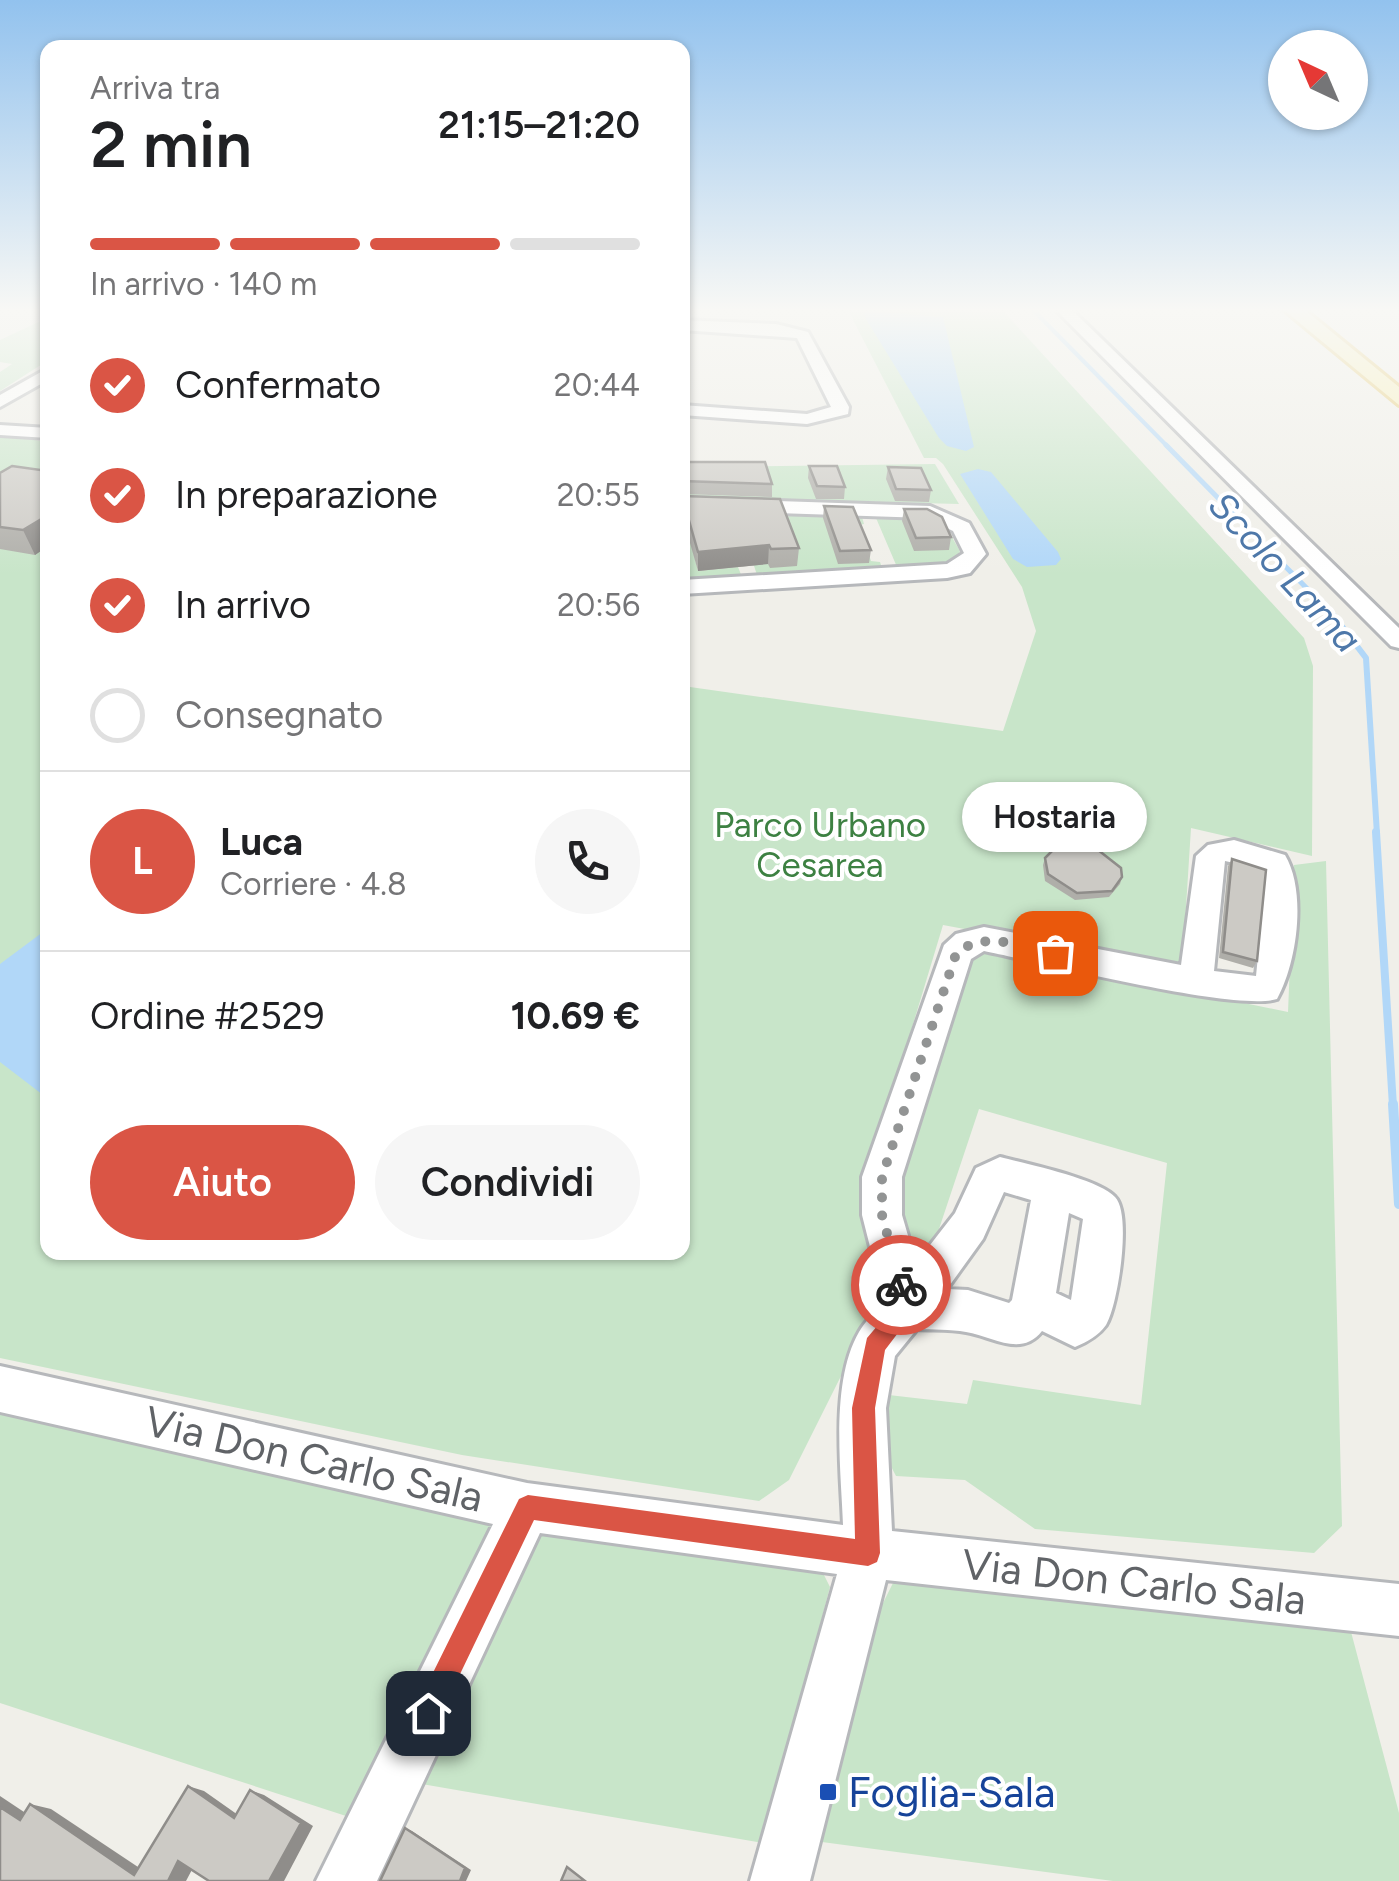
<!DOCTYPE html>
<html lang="it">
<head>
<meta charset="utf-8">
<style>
	body { margin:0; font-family:Figtree,sans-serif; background:#f6f6f6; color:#202124; height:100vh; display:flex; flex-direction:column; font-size:38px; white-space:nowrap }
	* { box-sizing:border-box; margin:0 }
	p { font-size:32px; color:#757577 }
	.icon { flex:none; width:55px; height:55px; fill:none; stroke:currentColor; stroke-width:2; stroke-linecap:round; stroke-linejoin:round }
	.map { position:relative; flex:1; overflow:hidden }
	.panel { position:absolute; left:40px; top:40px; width:650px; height:1220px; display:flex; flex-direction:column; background:#fff; border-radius:20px; box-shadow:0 2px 8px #0004 }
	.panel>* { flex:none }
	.needle { width:65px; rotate:316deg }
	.controls { position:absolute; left:1268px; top:30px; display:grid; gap:20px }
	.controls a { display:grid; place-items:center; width:100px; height:100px; border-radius:50%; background:#fff; box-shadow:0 2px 8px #0004; font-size:50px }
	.pin { position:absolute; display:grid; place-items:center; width:85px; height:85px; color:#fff; margin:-42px; border-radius:20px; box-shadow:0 5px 15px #0006 }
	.courier { position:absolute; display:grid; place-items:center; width:100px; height:100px; margin:-50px; border:8px solid #da5545; border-radius:50%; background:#fff; color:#222; box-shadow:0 2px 12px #0007 }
	.bubble { position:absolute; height:70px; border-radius:35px; background:#fff; box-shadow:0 2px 8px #0004; font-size:32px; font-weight:600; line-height:70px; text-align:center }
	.overview em { font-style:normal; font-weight:600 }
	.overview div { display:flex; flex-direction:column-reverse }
	.overview { display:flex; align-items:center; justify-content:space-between; height:170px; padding:0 50px }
	h1 { font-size:65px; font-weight:600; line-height:75px }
	.bar { display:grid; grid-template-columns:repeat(4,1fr); gap:15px 10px; align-content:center; height:120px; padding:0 50px }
	.bar i { height:12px; border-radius:8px; background:#e0e0e0 }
	.bar .current { background:#da5545 }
	.bar p { grid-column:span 4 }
	.line { display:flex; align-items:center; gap:25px; padding:0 50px; border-top:2px solid #e0e0e0 }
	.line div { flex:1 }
	.round { display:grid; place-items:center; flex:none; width:105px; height:105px; border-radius:52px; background:#f6f6f6 }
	ol { padding:0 50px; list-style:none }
	li { display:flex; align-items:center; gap:30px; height:110px }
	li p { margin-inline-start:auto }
	li .icon { padding:10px; border-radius:50%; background:#da5545; color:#fff; stroke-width:4 }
	li:last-child { color:#757577 }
	li i { width:55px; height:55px; border:5px solid #e0e0e0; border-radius:50% }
	.cta { display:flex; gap:20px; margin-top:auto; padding:20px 50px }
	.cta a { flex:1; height:115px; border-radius:60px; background:#da5545; color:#fff; font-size:40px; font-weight:600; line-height:115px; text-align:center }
	.cta a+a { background:#f6f6f6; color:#202124 }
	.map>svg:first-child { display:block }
	.green { fill:#c8e5c9 }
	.water { fill:#b1d7f8 }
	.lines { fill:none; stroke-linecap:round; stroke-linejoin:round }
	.stream-far4 { stroke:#b1d7f8; stroke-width:4 }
	.stream-far3 { stroke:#b1d7f8; stroke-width:5 }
	.stream-far2 { stroke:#b1d7f8; stroke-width:6 }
	.stream-far1 { stroke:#b1d7f8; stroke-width:8 }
	.stream { stroke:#b1d7f8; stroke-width:10 }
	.minor-casing { stroke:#b6b8bb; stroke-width:6 }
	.major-casing { stroke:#e5c86d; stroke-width:6 }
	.minor { fill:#fff; fill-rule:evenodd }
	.major { fill:#f8f0b6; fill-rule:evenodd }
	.wall { fill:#afaea9 }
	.shaded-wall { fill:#8f8d8a }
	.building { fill:#cccac5; stroke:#8f8d8a; stroke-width:2.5 }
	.route { fill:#da5545 }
	.done { stroke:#929494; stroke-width:10; stroke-dasharray:0 18 }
	.transit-dot { fill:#1a4fb4; stroke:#fff; stroke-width:4 }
	.labels { text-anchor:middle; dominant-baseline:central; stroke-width:8; stroke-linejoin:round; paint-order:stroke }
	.park-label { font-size:35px; fill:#3d8142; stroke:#fff }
	.water-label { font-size:38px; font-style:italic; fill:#4e78a9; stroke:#fff }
	.near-street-label { font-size:42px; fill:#606367; stroke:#fff }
	.near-transit-label { font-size:42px; fill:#164399; stroke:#fff; text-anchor:start }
</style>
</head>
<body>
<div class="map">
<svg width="1399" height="1881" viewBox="0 0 1399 1881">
	<rect width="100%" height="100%" fill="#f0efe9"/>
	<path class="green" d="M848,310H1002L1304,638L1313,666L1312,856L1191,828L1182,970L943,925L859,1203L886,1286L789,1480L759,1501L462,1455L0,1358V434L47,442L48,1252H682L683,686L1003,731L1036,631L1022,587L943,464L936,458H924Z
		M47,318V361L0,391V372L12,364L0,362V340Z
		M935,464L959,504L683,497V475L709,467Z
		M683,512L698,571L738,567L742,577H683Z
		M737,514L862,517L864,524L859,525L871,561L880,562L882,568L757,575Z
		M876,518L919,519L946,527L960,551L958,556L943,564L897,567Z
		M1326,861L1342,1526L1314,1553L1035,1529L965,1480L896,1476L884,1453L880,1394L967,1404L973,1380L1141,1405L1167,1163L979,1109L935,1241L913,1253L895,1197L971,960L984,950L1288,1012L1294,865Z
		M0,1398L488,1519L493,1534L346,1816L0,1703Z
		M546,1528L822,1571L830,1587L763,1843L416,1783L534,1536Z
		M903,1576L1350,1628L1399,1813V1881H1113L822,1842L882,1605L893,1583Z"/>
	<path class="water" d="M869,311L943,317L974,447L966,451L947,446L939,438L866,319L864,313Z
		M978,469L991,472L1058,552L1061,559L1056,565L1027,567L1013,559L960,474Z
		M47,929V1098L0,1062V964Z"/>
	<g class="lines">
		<path class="stream-far4" d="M1033,310L1168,447"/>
		<path class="stream-far3" d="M1166,445L1336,618"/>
		<path class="stream-far2" d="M1334,616L1366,658L1377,834"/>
		<path class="stream-far1" d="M1376,832L1393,1106"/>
		<path class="stream" d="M1393,1104L1399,1204"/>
		<defs>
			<path id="minor" d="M1056,310H1072L1399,628V648L1391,646Z
				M682,320L776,324L808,332L849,407L848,414L807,424L682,415V405L807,414L831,407L797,338L682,330Z
				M48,368V380L0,407V395Z
				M0,425L48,428V438L0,435Z
				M682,498L930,506L969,523L986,554L970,573L947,578L682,594V580L947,564L964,553L953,531L926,518L682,510Z
				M1234,840L1285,855C1307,892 1297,963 1277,999C1235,1012 1039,962 984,951L971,959L902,1177V1215L916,1263L955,1213L976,1168L1000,1157C1027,1164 1099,1179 1115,1197C1132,1214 1118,1305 1106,1325C1098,1336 1087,1342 1075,1347L1042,1331C1021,1358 992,1336 966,1332C950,1329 933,1330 917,1329L895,1356L886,1408L892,1531L1399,1584V1636L886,1580L810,1881H750L837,1574L540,1533L377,1881H316L493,1524L0,1412V1366L527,1483L843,1525C841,1469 830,1382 859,1332C865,1321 876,1312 884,1302L862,1215V1177L944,945L956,934L984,927L1181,965L1196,856L1208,845ZM1225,861L1262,869L1266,876L1256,976L1214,971ZM1004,1192L1031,1200L1012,1300L1009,1303L968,1290L947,1289L983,1239ZM1069,1213L1083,1219L1071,1300L1056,1293Z"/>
			<path id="major" d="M1284,310H1305L1399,387V405Z"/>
		</defs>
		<use href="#minor" class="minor-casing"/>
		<use href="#major" class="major-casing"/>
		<use href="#minor" class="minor"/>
		<use href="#major" class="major"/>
	</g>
	<path class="wall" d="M682,462L772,484V497L682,494Z
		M809,466L845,487L844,499H816L808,478Z
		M888,467L931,490L929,502L895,501L886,479Z
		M48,471V546L35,555L0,549V473Z
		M682,496L799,548L797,566L770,568L768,564L698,571L682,515Z
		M824,506L871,550L869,563L838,564L823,518Z
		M904,509L951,537L949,550L914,551L902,521Z
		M1045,858L1122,877L1120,884L1109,897L1075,900L1045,881L1043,865Z
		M1232,859L1257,961L1253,968L1219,958L1228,866Z"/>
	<path class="shaded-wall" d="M48,515V546L35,555L23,530Z
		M769,545L768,564L698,571V552Z
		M188,1786L204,1791L248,1822L234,1818Z
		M250,1790L264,1795L313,1826L284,1881H269Z
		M0,1796L42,1824L20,1820L0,1807Z
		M30,1804L51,1809L153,1877L134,1875Z
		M405,1828L412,1831L471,1870L466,1881H460Z
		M178,1861L195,1864L186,1881H168Z"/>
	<path class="building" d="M682,462H765L772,484L682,481Z
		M12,466L48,471V515L23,530L0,527V473Z
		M809,466H837L845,487L817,486Z
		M888,467L921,468L931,490L896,489Z
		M682,496L780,499L799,548L771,549L769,545L698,552Z
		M824,506L853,507L871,550L840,551Z
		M904,509H927L942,517L951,537L916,538Z
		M1057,846H1093L1121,868L1122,877L1112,891L1077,893L1048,874L1045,858Z
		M1232,859L1266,870L1257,961L1223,952Z
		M188,1786L234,1818L250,1790L301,1823L269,1881H209L178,1861L168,1881H0V1807L20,1820L30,1804L134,1875Z
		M405,1828L465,1868L460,1881H380Z
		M567,1867L585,1881H561Z"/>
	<linearGradient id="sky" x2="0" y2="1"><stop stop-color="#92c2ee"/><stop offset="0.54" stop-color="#f8f8f5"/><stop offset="1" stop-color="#f8f8f5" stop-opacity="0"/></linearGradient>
	<rect width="1399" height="574" fill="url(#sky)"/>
	<path class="route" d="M901,1275L908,1278L917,1308L885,1350L875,1408L880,1553L877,1562L868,1566L534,1520L437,1722L428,1726L418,1722L414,1713L418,1703L519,1499L528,1495L855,1539L852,1408L867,1338L895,1305L890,1285Z"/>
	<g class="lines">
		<path class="done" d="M901,1285L882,1215V1177L956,954C983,929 1022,947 1055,953"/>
	</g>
	<rect class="transit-dot" x="818" y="1782" width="20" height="20" rx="5"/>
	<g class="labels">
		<g class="park-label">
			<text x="820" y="825">Parco Urbano<tspan x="820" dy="40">Cesarea</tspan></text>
		</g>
		<g class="water-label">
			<text transform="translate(1285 572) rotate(47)">Scolo Lama</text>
		</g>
		<g class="near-street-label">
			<text transform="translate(314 1459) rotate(13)">Via Don Carlo Sala</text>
			<text transform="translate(1134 1582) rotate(6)">Via Don Carlo Sala</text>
		</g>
		<g class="near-transit-label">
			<text x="848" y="1792">Foglia-Sala</text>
		</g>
	</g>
</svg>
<div class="controls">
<a><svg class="needle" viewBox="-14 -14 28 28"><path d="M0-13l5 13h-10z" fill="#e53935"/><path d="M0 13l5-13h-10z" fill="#757577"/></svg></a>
</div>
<div class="pin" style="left:1055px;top:953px;background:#ea580c"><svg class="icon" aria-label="bag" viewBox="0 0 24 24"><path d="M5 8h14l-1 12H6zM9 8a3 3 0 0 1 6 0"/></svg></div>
<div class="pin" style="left:428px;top:1713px;background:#1f2937"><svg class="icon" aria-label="home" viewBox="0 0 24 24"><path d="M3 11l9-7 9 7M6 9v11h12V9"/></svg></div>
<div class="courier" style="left:901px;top:1285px"><svg class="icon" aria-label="bike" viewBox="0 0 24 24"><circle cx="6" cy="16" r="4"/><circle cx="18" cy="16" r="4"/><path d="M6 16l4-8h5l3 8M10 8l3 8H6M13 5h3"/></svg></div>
<div class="bubble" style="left:962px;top:782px;width:185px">Hostaria</div>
<section class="panel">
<div class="overview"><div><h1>2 min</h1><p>Arriva tra</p></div><em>21:15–21:20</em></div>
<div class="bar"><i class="current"></i><i class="current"></i><i class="current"></i><i></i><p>In arrivo · 140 m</p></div>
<ol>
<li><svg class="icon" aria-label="check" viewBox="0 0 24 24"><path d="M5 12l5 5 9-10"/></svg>Confermato<p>20:44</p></li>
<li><svg class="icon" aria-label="check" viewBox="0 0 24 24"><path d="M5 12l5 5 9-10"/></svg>In preparazione<p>20:55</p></li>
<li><svg class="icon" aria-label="check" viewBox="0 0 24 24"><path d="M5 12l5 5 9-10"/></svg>In arrivo<p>20:56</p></li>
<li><i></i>Consegnato</li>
</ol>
<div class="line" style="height:180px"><b class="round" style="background:#da5545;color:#fff">L</b><div><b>Luca</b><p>Corriere · 4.8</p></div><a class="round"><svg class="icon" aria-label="phone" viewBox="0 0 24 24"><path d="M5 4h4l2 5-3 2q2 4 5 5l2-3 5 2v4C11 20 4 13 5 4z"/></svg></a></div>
<div class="line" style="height:130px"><div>Ordine #2529</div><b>10.69 €</b></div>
<div class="cta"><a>Aiuto</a><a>Condividi</a></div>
</section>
</div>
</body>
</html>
